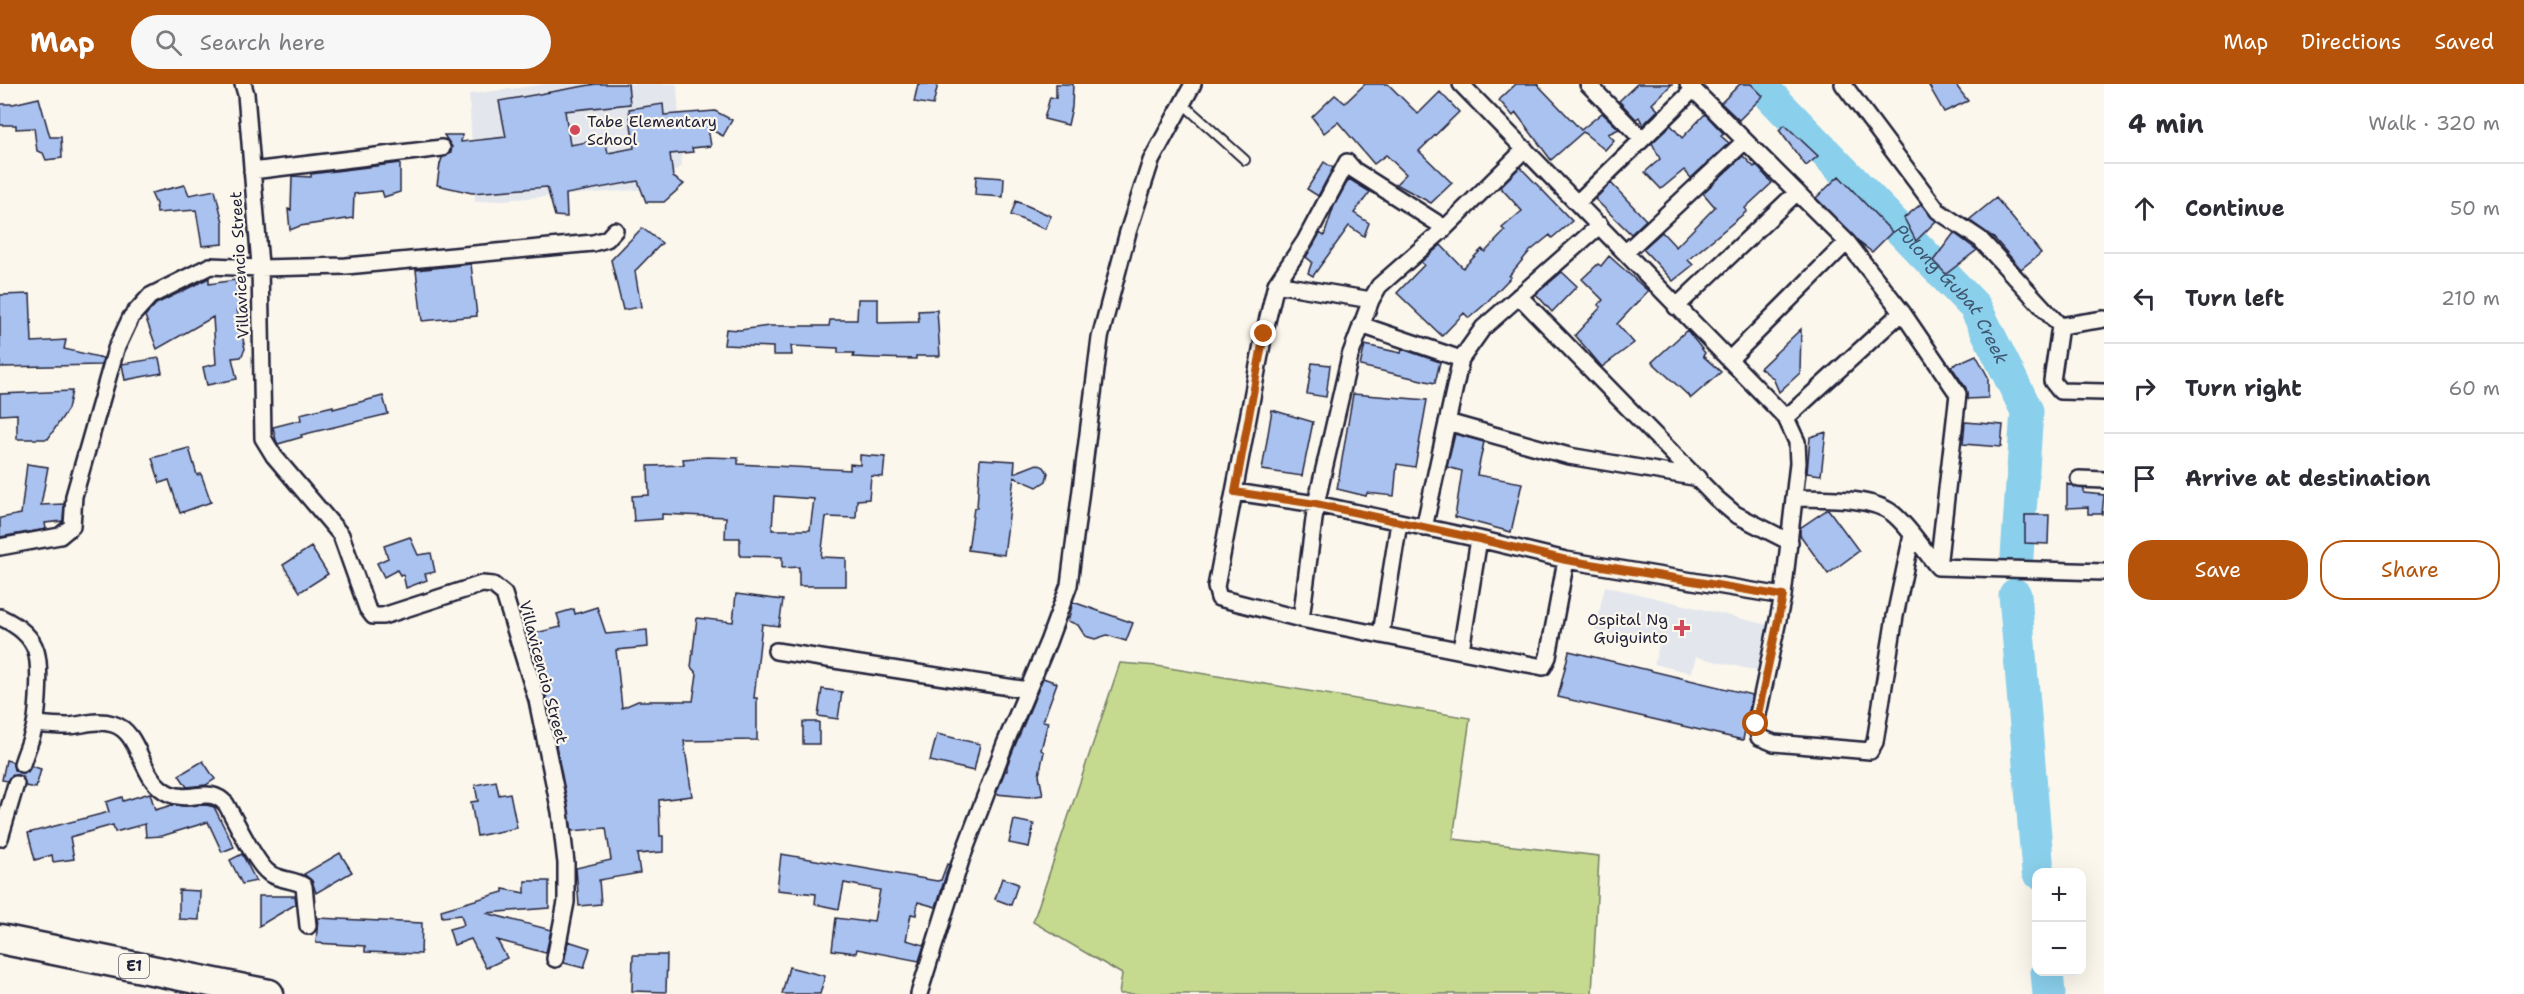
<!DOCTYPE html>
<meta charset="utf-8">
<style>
body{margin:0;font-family:"Shantell Sans",sans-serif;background:#f7f7f7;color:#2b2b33}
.controls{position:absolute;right:18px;bottom:18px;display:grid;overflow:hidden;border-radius:12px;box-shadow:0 6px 24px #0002}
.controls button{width:54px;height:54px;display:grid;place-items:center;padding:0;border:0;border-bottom:2px solid #e1e1e2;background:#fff;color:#2b2b33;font:30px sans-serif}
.stop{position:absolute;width:18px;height:18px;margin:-14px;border:4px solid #b45309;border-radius:50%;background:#fff}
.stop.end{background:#b45309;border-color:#fff;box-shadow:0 2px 6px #0008}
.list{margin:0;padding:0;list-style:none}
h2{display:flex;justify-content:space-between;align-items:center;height:78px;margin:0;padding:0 24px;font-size:26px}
h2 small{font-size:20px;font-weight:400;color:#7c7c81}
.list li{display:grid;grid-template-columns:39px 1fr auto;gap:18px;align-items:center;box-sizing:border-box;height:90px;padding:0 24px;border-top:2px solid #e1e1e2}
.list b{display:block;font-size:22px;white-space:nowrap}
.list em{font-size:20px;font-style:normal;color:#7c7c81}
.actions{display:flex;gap:12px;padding:18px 24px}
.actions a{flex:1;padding:14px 0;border:2px solid #b45309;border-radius:24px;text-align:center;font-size:21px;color:#b45309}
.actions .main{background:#b45309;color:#fff}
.icon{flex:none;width:33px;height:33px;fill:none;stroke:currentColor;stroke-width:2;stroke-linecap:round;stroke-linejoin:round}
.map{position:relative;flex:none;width:2104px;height:910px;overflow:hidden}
header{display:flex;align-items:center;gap:36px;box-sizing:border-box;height:84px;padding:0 30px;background:#b45309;color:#fff}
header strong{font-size:28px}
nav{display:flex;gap:33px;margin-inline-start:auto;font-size:21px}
.search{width:420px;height:54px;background:#f7f7f7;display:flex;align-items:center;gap:15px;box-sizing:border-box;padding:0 21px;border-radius:33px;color:#7c7c81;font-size:22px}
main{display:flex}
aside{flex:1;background:#fff}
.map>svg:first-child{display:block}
.built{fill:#e3e7ed}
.green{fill:#c5da8f;stroke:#747e65;stroke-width:1.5}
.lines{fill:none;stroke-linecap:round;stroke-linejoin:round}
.river{stroke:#8acfeb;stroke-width:33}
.building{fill:#aac2f0;stroke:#22223b;stroke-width:1.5;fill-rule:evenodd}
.service-casing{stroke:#22223b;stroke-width:12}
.minor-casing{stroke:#22223b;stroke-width:20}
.motorway-casing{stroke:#22223b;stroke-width:33}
.service{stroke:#fbf7ec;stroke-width:8}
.minor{stroke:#fbf7ec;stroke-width:15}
.motorway{stroke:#fbf7ec;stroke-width:28}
.route{stroke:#b45309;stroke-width:8}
.poi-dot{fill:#d1495b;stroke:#fbf7ec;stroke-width:2}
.labels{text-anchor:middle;stroke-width:4.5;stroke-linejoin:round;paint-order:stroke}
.shield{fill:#fbf7ec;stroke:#636270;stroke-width:1.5}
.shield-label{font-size:15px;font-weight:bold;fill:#22223b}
.poi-label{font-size:16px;fill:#22223b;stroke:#fbf7ec;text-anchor:start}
.street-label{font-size:16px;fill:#22223b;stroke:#fbf7ec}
.water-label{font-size:18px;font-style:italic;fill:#415670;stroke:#fbf7ec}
</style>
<header>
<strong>Map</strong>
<div class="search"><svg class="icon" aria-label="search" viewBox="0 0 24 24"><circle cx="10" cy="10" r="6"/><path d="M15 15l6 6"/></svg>Search here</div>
<nav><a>Map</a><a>Directions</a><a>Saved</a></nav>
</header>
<main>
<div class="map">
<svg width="2104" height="910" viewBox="0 0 2104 910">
<rect width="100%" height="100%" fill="#fbf7ec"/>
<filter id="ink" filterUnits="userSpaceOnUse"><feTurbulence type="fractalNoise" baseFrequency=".0167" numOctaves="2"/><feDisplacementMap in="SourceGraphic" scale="12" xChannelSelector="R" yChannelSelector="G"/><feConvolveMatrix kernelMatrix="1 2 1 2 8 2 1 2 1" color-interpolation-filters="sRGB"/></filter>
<g filter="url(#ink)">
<path class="built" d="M548,0H677L682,82L650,105L475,118L469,10Z
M1605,502L1769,541L1758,587L1696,573L1691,589L1654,580L1659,561L1595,546Z"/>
<path class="green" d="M1120,579L1157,582L1470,634L1453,755L1599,772L1592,910H1119L1122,890L1033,838Z"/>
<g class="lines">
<g class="river">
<path id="s1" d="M1759,0L1975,223L2027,327L2017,472"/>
<path d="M2015,511L2038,788"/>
<path d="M2047,888L2049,910"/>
</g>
</g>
<path class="building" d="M596,0H628L630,20L565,27L570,61L605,55L608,69L634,64L629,25L663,20L664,31L715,27L732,36L723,52L708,44L711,62L692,64L693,68L670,70L673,93L684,100L664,118H646L638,97L566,110L567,133L555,132L547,103L472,109L437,101L440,80L442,74L451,68L452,63L444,51H462L461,58L506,53L499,17Z
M918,0H938L933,21L914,18Z
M1056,0H1073L1072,23L1068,41L1044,35L1050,13L1056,14Z
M1365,0H1388L1418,30L1440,8L1459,28L1419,67L1452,99L1431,119L1396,100L1406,90L1386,71L1374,80L1338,38L1324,49L1312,33L1335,11L1345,19Z
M1516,0H1537L1581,46L1602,29L1619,45L1608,50L1614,56L1605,66L1583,48L1551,76L1516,29L1513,32L1499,16Z
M1637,0H1672L1652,20L1658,26L1643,41L1639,33L1636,35L1619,17Z
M1740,0H1751L1763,12L1739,36L1721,19Z
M1928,0H1955L1968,17L1944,28Z
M39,14L50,53H61L62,74L46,76L43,69L37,67L34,44L16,45V41H0V20H13Z
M1705,30L1724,50L1721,52L1729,59L1691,94L1684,86L1661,105L1645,88L1660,75L1652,59L1671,41L1682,54Z
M1785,41L1818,72L1806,82L1779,46Z
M1743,72L1754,83L1756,81L1772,99L1745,124L1747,127L1688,176L1693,181L1673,197L1643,165L1662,148L1676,163L1715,123L1703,109Z
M1324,78L1333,84L1318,112L1307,105Z
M400,79V108L384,113L382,107L354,110L353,134L300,142L290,146L288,125L291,126L292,92L311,93V90Z
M1520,83L1572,137L1552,154L1550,151L1529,168L1509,192L1511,193L1484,221L1469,234L1464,229L1442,252L1397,209L1424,181L1421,178L1441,161L1463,184L1482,165L1485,168L1505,147L1502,144L1522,127L1500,103Z
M976,92L1004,94L1003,113L975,111Z
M1839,92L1892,148L1872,168L1860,159L1816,114Z
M1349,95L1370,108L1354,129L1369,139L1364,152L1349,142L1313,192L1308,189L1312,178L1306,173L1320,149L1324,152L1334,122Z
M1611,99L1646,136L1631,150L1595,115Z
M185,101L189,111L215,106L223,138V160L202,162L196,126L157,129L156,120L151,109Z
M1996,114L2041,169L2021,185L1994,154L1969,136Z
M1016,117L1051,132L1045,145L1011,131Z
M1921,120L1936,137L1916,157L1904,134Z
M642,144L662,159L635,187L641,223L623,226L611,176Z
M1954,149L1977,166L1946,190L1933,177Z
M1609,172L1648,207L1617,240L1634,259L1602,283L1575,251L1601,223L1598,221L1603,216L1582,195L1598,180L1601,182Z
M471,180L477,232L422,237L416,186Z
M1562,188L1577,202L1552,228L1536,210Z
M209,194V200L235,196L242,225H237L245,265L241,273L232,274L237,295L207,301L203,283L216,280L213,233L157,265L145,232L156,220Z
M30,210L32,258L66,256L64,265L103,274L101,281L0,283V211Z
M858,215H878V239L919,238L918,227L937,226L940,272H916V275L875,274L853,273L854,269H838V264L791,262L792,271H773V263L724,261L726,245L740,246L769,242H829L830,236H857Z
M1801,245L1800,289L1779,308L1773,294L1760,284Z
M1687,246L1705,269L1703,272L1721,288L1691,314L1652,278Z
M1365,261L1401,269L1402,265L1440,278L1435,299L1360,282Z
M1976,271L1988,293V314L1967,315L1966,304L1951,282Z
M159,274L162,289L125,296L122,280Z
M1312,279L1330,281L1326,313L1307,310Z
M72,307L68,325L48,355H17V330L0,331V310Z
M1353,310L1427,316L1415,383L1397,380L1394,412L1367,409L1366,412L1337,405Z
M383,312L388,330L301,351L302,353L278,360L276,356L273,343L301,336L300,330L333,322V325Z
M1272,326L1313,338L1302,392L1262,386Z
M1965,338L2003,341L2001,363L1963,360Z
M1826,348L1821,391L1807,389L1810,353Z
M1455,350L1484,358L1477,391L1522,399L1511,448L1455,433L1462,387L1447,383Z
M189,364L197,391L201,390L211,418L180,429L169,396L160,399L152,374Z
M860,371L885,373L883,393L871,392L869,415L857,416L856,434L826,433L821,473L846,474V502H799V483L782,484V473L740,472V454H725L726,433L662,430V435L634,437L632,412L649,411L648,382L684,381L683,375L707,373L738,374V380L850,386V380L860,381ZM774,412L814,415L810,446H772Z
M980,375L1015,377L1014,389L1037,380L1044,383L1048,389L1046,397L1037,403L1014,393L1004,471L968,466L974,424H977Z
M27,380L48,383L41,421L64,420L63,437L45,439L46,445L0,453V434L21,430Z
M2067,400L2084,405V409L2104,411L2102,430H2088V423L2067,424Z
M1828,425L1859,467L1828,490L1800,451V444Z
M2025,431H2049L2048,460L2025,459Z
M410,453L418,471L431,469L435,488L425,490L427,496L406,504L403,490L400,491L397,486L384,493L377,479L388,474L384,462Z
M311,463L328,490L300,508L283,481Z
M736,510L783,516L779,542L762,540L754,614H757V656L684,657L692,712L659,716L660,752H663V768L637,770L640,789L599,796L601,820L579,822L576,784L611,776L606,744L572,747L547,614L527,551L561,543L557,530L574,525L575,530L597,523L606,550L647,546L648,563L616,566L622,624L638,617H693L697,590L691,583L697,534L733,538Z
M1073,518L1133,539L1126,557L1107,551L1095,555L1085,552L1078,541L1068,537Z
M1569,567L1752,611L1743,656L1558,613Z
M1043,594L1057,599L1043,637L1048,638L1041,666L1044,668L1039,691L1043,711L1029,713L996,710L1005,687H1007V682L1014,664Z
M822,605L842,608L838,635L818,632Z
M803,638H819V660H803Z
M937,650L980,660L974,687L930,677Z
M6,676L13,678L14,686L20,689L28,688L31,682L41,685L36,704L25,702L23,694L18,691L10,693L7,697L2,696Z
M203,677L215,695L206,701L187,703L179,691Z
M496,697L499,711L510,709L517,744L477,752L471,718L478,717L475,701Z
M150,709L155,726L172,721L185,722L206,721L214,723L234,763L222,768L208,738L162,752L146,753L145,740L115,748L113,741L70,753L74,775L53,778L52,771L35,776L28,749L109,728L106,718L122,713L123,717Z
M1014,736L1034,740L1029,763L1009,759Z
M340,769L352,788L316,809L312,797L304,790Z
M242,770L256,797L242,800L230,776Z
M781,770L937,797L941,796L947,780L949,781L936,823L918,818L916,831L911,830L906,856L924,861L919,877L857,865L856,869L832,866L836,834L867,838V836L874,837L880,806L844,799L839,825L815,820L816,810L777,806Z
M1002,794L1018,800L1011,821L995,815Z
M525,797H549V824L486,829L551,846L546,869L497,856L507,874L486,884L471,855L454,861L449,845L464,841L461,831L442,833L441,826L503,808V805L525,809Z
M179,806L200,807L199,836L179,835Z
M259,812H295L296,820L259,842Z
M318,834L422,839L421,870L365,868V862L316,859Z
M568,857L590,864L584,884L564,879Z
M633,871H667L666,908L632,907Z
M789,883L825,892L820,910H782Z"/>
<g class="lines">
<g class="service-casing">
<path id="service" d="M1182,19L1245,76"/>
</g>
<g class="minor-casing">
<path id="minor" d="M243,0L246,10L260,181L263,354L274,372L341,451L367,524L373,532H383L482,500L493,501L504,510L537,616L560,728L566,779V818L555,875
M1461,0L1786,334L1797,358L1798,379L1783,512L1756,640L1759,653L1774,659L1870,667L1875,658L1895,532L1912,451
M1588,0L1642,55
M1688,0L1847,158L1902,228L1958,310L1938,483
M1843,0L1938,127L1980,155L2060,242L2104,235
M252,87L442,64
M1578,118L1694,5
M1445,144L1354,86L1347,78L1305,157L1276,200L1264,250L1216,503L1219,514L1301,535L1543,583L1548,573L1566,476
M1626,168L1745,57
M1276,200L1371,216
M1519,212L1716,414L1735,430L1790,458
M1676,223L1796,109
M1361,241L1461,275
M2060,242L2052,297L2060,307L2104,308
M1730,275L1847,158
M1786,334L1902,228
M1447,338L1569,372L1699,394
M2079,395L2104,396
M1235,408L1316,420L1479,455L1566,476L1783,512
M1795,414C1821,415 1870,412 1892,429C1908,441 1924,467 1938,483L2104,488
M1424,444L1461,275L1483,244L1600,141
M0,463L60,452L72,442L74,412L116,265L131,233L150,212L210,182L260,184L346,182L593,159L607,155L615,146
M0,533C15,540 31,550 36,567C41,583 38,624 35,641C32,654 26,667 22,680
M1301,535L1316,420L1350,272L1371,216L1379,202L1445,144L1525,65
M1381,550L1399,439
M1461,566L1479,455
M776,567L1028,606
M35,640C46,641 57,642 68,642C84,641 96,635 113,640C143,649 138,696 170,710C192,719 209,701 226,720C236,737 255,779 269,789C280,797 295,795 304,802L308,842
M0,754L16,700
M919,910L961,776L1005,660L1048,558L1069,501L1100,254L1128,148L1151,77L1193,0"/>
</g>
<g class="motorway-casing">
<path id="motorway" d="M0,855L269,910"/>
</g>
<use href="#service" class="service"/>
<use href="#minor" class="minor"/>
<use href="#motorway" class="motorway"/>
</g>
</g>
<g class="lines" filter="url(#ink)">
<path class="route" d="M1264,250L1235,408L1316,420L1479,455L1566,476L1783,512L1756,640"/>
</g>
<g class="poi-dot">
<circle cx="575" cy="46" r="6"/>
<path d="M1679 535h6v6h6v6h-6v6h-6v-6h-6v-6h6z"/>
</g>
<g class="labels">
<rect class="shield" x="119" y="870" width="30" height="24" rx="4.5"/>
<g class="shield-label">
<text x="134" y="887">E1</text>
</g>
<g class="poi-label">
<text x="587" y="43">Tabe Elementary<tspan x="587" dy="18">School</tspan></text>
<text x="1668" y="541" text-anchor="end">Ospital Ng<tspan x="1668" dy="18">Guiguinto</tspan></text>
</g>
<g class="street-label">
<text transform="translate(239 181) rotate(-93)" y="6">Villavicencio Street</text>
<text transform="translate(544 588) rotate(75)" y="6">Villavicencio Street</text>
</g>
<g class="water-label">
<text dy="6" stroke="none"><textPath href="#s1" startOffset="286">Pulong Gubat Creek</textPath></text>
</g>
</g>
</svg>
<div class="controls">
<button>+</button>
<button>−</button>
</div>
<div class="stop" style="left:1756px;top:640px"></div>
<div class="stop end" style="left:1264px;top:250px"></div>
</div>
<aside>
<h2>4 min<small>Walk · 320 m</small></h2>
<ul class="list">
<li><svg class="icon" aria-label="ahead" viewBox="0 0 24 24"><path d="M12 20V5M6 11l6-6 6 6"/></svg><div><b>Continue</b></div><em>50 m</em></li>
<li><svg class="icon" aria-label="left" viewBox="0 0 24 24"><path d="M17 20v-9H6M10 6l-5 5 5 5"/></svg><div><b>Turn left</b></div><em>210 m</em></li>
<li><svg class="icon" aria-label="right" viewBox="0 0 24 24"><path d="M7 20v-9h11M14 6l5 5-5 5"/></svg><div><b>Turn right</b></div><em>60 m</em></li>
<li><svg class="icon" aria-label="arrive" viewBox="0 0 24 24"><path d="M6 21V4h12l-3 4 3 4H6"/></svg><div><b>Arrive at destination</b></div></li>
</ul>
<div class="actions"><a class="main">Save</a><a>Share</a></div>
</aside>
</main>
